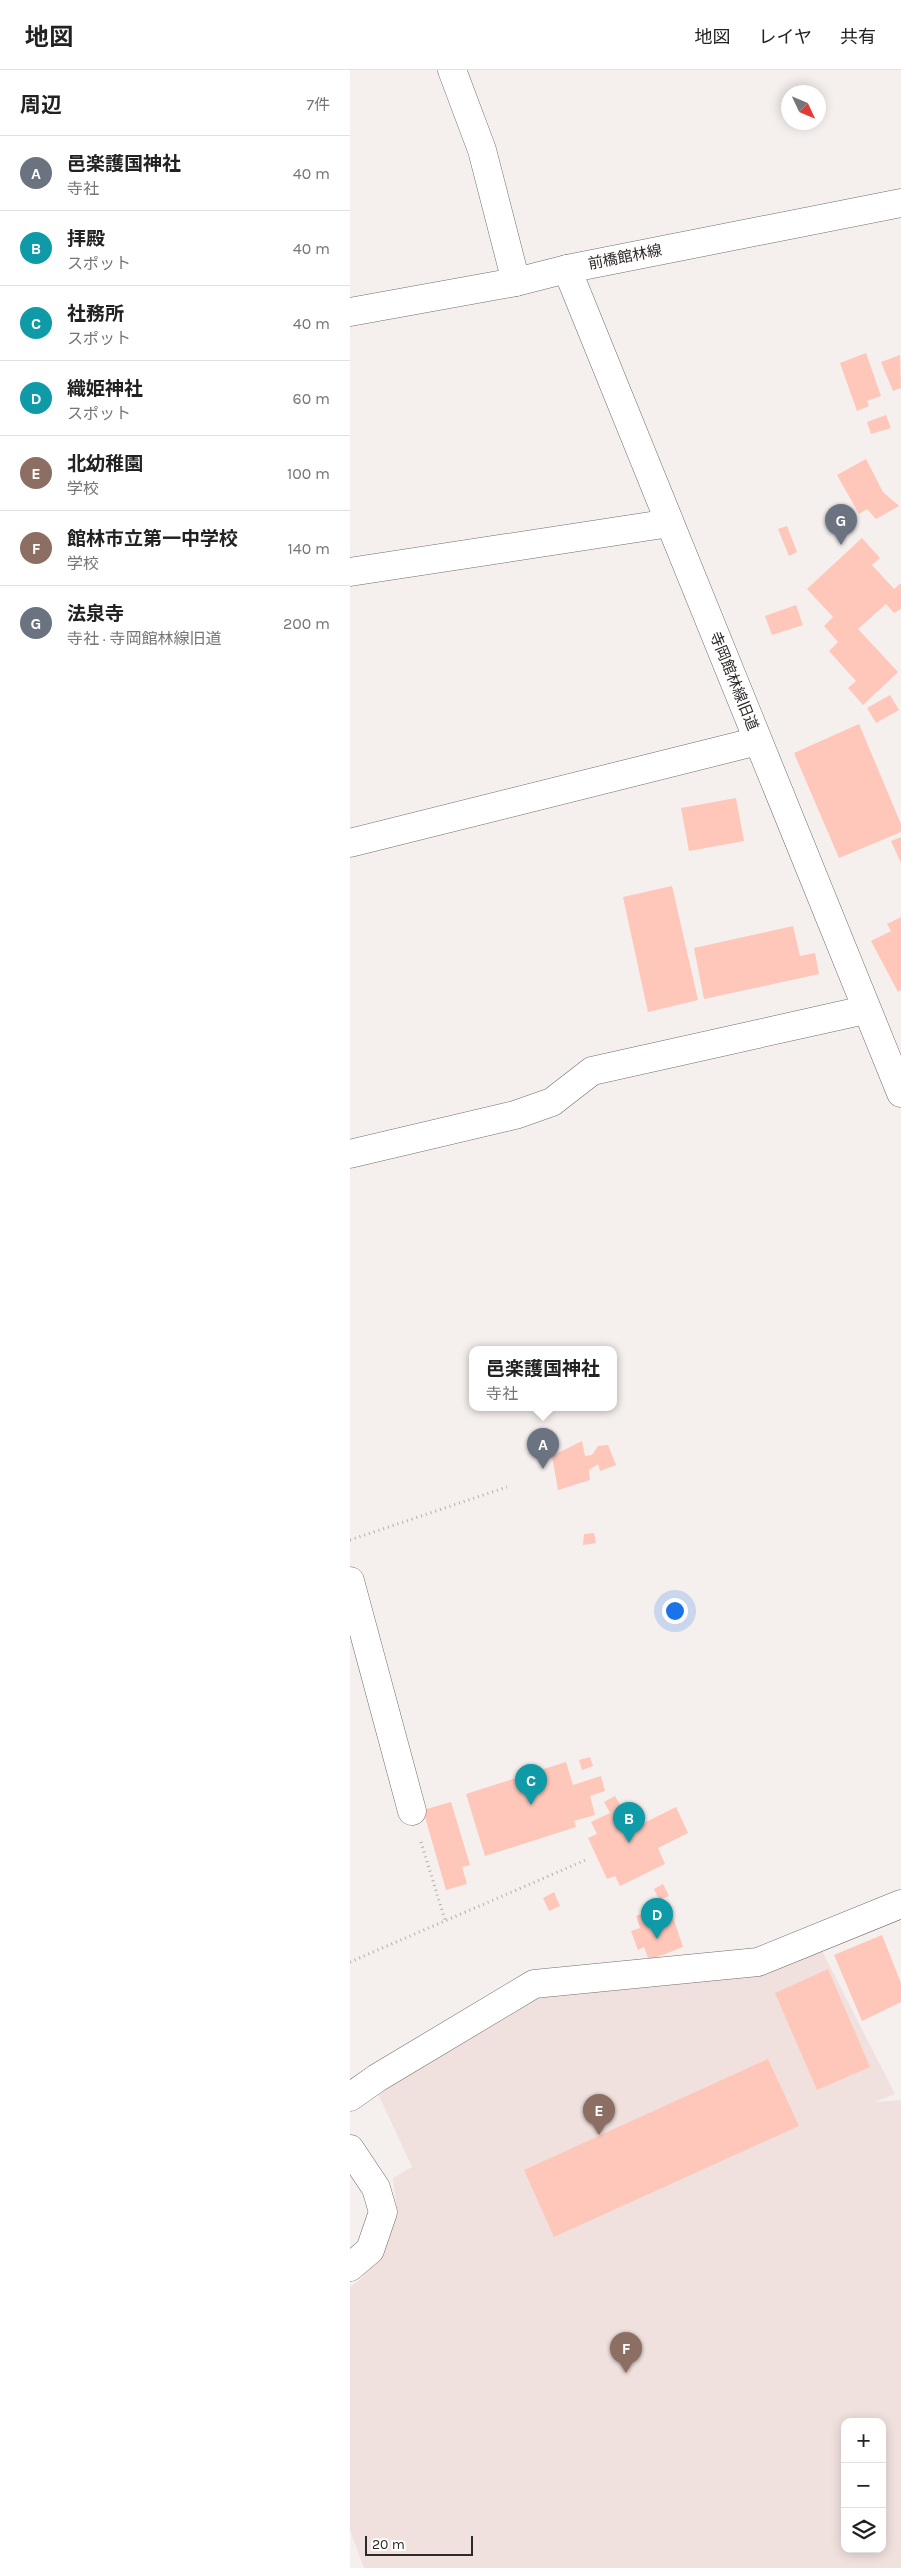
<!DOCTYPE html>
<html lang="ja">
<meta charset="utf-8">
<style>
body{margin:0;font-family:Karla,"Noto Sans JP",sans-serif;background:#f2f2f2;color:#222}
.controls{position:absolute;right:15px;bottom:15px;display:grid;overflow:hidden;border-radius:10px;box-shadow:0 2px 12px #0003}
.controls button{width:45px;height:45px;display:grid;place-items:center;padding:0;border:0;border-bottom:1px solid #e0e0e0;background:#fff;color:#222;font:25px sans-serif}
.compass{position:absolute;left:431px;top:15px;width:45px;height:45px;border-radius:50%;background:#fff;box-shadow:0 2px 12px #0003;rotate:134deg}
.scale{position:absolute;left:15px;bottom:12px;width:108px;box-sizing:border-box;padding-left:5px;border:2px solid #2c2a2a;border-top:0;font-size:14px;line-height:18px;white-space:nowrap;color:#2c2a2a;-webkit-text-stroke:4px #fffefd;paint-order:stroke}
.you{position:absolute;left:324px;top:1540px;width:18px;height:18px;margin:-12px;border:4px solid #fff;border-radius:50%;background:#1a73e8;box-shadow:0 0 0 8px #1a73e833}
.badge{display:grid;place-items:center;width:32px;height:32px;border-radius:50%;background:#1f689c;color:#fff;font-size:16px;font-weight:700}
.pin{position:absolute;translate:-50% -41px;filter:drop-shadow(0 1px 2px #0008)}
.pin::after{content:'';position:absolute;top:26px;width:18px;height:15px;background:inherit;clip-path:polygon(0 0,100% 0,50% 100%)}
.popup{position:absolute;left:119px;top:1276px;width:148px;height:65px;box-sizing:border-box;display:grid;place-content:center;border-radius:10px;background:#fff;filter:drop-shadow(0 1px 4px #0005);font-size:16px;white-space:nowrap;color:#767676}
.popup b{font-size:19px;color:#222}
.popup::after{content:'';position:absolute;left:50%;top:100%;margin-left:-10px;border:10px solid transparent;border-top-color:#fff}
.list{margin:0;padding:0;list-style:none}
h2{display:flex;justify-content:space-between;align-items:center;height:65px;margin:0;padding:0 20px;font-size:21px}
h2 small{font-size:16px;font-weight:400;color:#767676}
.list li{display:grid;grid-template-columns:32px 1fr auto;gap:15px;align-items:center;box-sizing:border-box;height:75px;padding:0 20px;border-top:1px solid #e0e0e0}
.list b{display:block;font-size:19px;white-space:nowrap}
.list p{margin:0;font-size:16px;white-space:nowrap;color:#767676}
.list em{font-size:16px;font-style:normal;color:#767676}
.icon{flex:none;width:28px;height:28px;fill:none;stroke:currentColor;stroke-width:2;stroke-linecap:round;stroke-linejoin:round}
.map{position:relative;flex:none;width:551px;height:2498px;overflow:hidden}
header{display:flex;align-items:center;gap:30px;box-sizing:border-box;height:70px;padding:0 25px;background:#fff;border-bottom:1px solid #e0e0e0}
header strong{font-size:24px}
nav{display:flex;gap:28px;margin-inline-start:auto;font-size:18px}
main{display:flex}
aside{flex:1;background:#fff}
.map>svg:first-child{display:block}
.built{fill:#f0e1de;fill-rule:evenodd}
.building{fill:#fec7b9}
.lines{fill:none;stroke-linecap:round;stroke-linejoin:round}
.minor-casing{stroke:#716c6b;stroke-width:29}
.major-casing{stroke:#716c6b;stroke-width:29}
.path{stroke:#b3aead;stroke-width:3;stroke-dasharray:1 4;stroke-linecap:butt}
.minor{stroke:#fff;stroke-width:28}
.major{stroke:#fff;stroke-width:28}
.labels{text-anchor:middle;stroke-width:4.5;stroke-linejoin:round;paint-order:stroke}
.street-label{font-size:15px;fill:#2c2a2a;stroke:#fffefd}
</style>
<header>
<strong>地図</strong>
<nav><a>地図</a><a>レイヤ</a><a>共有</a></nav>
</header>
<main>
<aside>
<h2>周辺<small>7件</small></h2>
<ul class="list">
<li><span class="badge" style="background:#6b7280">A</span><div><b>邑楽護国神社</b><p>寺社</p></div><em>40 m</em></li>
<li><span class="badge" style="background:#0f9aa8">B</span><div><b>拝殿</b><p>スポット</p></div><em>40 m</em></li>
<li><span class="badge" style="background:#0f9aa8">C</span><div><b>社務所</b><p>スポット</p></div><em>40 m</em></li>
<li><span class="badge" style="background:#0f9aa8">D</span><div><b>織姫神社</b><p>スポット</p></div><em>60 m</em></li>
<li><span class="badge" style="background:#8d6e63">E</span><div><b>北幼稚園</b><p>学校</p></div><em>100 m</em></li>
<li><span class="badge" style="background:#8d6e63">F</span><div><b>館林市立第一中学校</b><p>学校</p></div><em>140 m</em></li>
<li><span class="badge" style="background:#6b7280">G</span><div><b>法泉寺</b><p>寺社 · 寺岡館林線旧道</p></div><em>200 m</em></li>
</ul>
</aside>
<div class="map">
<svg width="551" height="2498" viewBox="0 0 551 2498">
<rect width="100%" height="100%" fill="#f5efee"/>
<path class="built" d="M469,1875L545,2024L525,2032L551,2030V2498H14L0,2460V2217L11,2209L36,2177L47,2139L43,2108L62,2097L25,2017L183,1922ZM495,2352H532V2479H495Z"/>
<path class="building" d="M516,283L531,326L517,331L519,336L507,341L490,293Z
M550,285L551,318L543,321L531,292Z
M536,345L541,358L521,364L517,352Z
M516,389L533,422L549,436L526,449L517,439L509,444L487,405Z
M437,456L447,482L439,486L428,459Z
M512,468L530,488L522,495L544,519L551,513V539L544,543L536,534L508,559L548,602L513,635L498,618L506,611L479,581L488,572L474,556L483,547L457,519Z
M446,535L453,555L422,565L415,546Z
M540,625L549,640L526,653L517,638Z
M509,654L551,754V762L489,788L444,683Z
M386,728L394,771L339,781L331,738Z
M551,767V793L541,771Z
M322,816L348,930L298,942L273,827Z
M551,847V920L548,922L521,871L541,861L537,854Z
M443,856L450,886L465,883L469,904L354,929L344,878Z
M232,1371L235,1386L242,1385L248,1376L258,1375L266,1395L250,1401L248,1394L239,1400L240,1410L208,1420L202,1386Z
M244,1463L246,1473L233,1475L234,1464Z
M240,1687L243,1696L232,1700L229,1690Z
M216,1692L223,1715L251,1706L255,1721L240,1726L245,1745L224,1751L226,1757L135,1786L116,1724Z
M265,1726L273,1740L285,1734L294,1753L326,1737L338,1763L308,1778L315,1794L270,1816L265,1806L257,1809L238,1768L247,1764L241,1752L260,1743L254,1732Z
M101,1732L120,1795L112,1797L117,1814L96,1820L73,1740Z
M313,1814L319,1826L309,1830L304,1819Z
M204,1822L210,1836L199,1841L193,1828Z
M319,1835L333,1877L299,1890L294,1877L288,1880L281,1861L290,1858L286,1846Z
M532,1865L551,1913V1932L512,1951L484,1885Z
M478,1899L520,1997L467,2020L425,1923Z
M418,1989L449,2056L204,2167L174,2100Z"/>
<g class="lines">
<g class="minor-casing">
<path id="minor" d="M102,0L132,80L166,212
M217,199L551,1023
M0,502L320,453
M0,773L408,671
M0,1084L165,1045L202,1032L242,1001L515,940
M0,1511L62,1741
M0,2027L27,2008L184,1914L408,1892L551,1834
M0,2079L26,2118L33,2142L20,2180L0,2197"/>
</g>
<g class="major-casing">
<path id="major" d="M0,242L166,212L217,199L551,133"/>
</g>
<path class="path" d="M0,1470L157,1417
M71,1772L95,1850
M0,1892L238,1789"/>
<use href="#minor" class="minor"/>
<use href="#major" class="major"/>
</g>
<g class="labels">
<g class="street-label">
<text transform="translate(275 187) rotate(-11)" y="5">前橋館林線</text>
<text transform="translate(384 611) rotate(68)" y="5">寺岡館林線旧道</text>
</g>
</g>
</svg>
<div class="controls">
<button>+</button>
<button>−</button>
<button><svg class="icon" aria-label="layers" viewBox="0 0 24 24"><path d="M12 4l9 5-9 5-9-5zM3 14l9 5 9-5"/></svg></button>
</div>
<svg class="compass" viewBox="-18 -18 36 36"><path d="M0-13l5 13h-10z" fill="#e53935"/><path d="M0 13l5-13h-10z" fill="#767676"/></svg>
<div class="scale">20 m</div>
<div class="you"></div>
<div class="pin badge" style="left:193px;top:1399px;background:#6b7280">A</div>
<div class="popup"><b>邑楽護国神社</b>寺社</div>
<div class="pin badge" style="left:279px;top:1773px;background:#0f9aa8">B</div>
<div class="pin badge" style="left:181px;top:1735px;background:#0f9aa8">C</div>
<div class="pin badge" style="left:307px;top:1869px;background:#0f9aa8">D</div>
<div class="pin badge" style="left:249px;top:2065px;background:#8d6e63">E</div>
<div class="pin badge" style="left:276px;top:2303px;background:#8d6e63">F</div>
<div class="pin badge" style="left:491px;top:475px;background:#6b7280">G</div>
</div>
</main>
